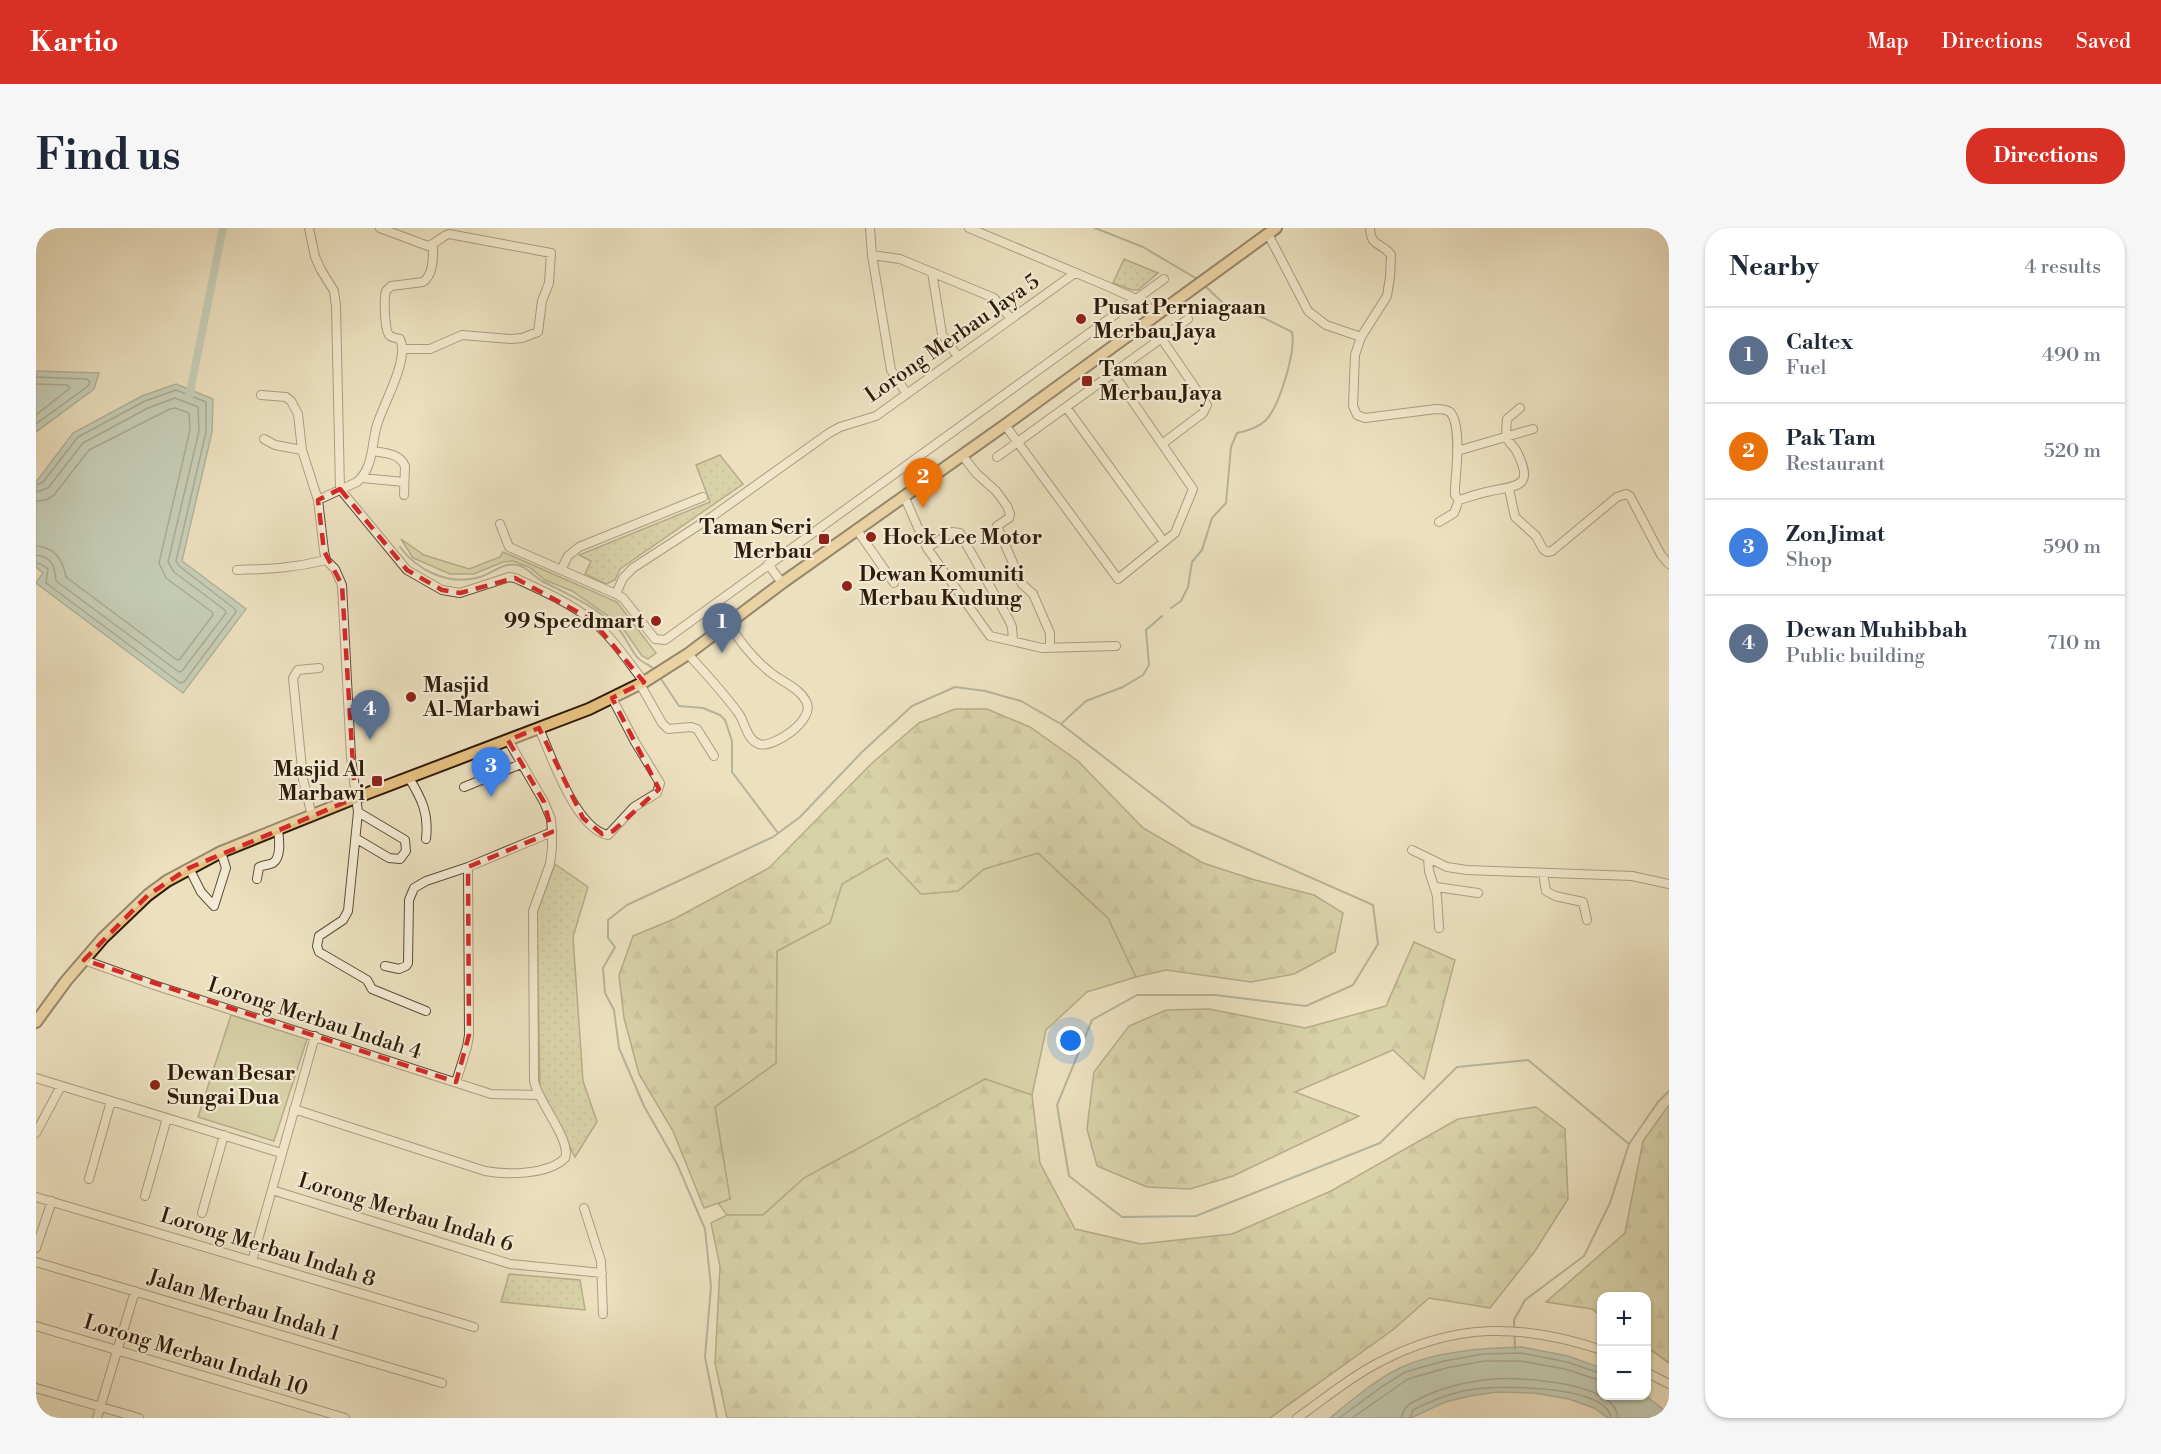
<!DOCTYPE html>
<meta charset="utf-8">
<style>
body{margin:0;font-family:"Libre Bodoni",serif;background:#f6f6f7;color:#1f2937}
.controls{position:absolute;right:18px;bottom:18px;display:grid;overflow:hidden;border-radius:12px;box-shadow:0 2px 4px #0004}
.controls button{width:54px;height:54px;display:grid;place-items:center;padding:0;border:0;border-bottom:2px solid #e0e1e3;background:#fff;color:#1f2937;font:30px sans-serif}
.you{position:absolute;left:1035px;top:813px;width:21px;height:21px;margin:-15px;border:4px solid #fff;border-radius:50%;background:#1a73e8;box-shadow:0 0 0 9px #1a73e833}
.badge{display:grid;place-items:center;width:39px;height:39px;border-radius:50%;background:#d93025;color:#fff;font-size:20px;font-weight:700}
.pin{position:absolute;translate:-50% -50px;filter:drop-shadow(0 2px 3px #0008)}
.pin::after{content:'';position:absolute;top:32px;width:21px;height:18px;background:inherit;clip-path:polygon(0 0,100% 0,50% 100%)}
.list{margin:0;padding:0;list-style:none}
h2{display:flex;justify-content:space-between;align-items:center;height:78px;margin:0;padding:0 24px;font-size:26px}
h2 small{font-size:20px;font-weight:400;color:#747a83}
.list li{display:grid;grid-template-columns:39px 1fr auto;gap:18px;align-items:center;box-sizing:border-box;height:96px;padding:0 24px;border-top:2px solid #e0e1e3}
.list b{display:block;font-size:22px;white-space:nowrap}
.list p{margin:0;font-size:20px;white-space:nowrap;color:#747a83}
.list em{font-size:20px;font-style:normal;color:#747a83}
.map{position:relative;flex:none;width:1633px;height:1190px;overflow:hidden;border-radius:24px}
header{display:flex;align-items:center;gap:36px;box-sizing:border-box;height:84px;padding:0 30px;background:#d93025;color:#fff}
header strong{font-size:28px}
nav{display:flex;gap:33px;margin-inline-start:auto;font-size:21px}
.intro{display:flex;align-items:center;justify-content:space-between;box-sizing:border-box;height:144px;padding:0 36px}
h1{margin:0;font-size:42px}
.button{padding:15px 27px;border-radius:24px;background:#d93025;color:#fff;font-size:21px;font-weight:700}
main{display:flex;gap:36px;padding:0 36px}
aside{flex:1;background:#fff;border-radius:24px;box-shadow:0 2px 4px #0004}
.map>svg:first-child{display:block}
.green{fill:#bec08e;stroke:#766e4c;stroke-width:1.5}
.forest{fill:url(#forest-firs);stroke:#766e4c;stroke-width:1.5}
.park{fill:url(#park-dots);stroke:#766e4c;stroke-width:1.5}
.water{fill:#99bdb1;stroke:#6f7c6f;stroke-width:1.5}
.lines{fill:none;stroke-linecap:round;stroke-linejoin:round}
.shore{stroke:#646c5e;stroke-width:1.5}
.stream{stroke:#6f7c6f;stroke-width:2}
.canal{stroke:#99bdb1;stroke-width:8}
.minor-casing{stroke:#5e4c38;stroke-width:10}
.major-casing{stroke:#2f1b0b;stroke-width:14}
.minor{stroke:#f3ebd5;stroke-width:8}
.major{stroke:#e6c080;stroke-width:10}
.marked{fill:none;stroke:#d62828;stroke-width:4.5;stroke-dasharray:12 8;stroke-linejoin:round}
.poi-dot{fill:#8f2418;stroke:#f3ebd5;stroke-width:2}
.labels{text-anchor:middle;stroke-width:4.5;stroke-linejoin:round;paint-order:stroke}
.poi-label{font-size:21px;font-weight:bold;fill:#2f1b0b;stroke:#f3ebd5;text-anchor:start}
.street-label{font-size:21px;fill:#2f1b0b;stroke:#f3ebd5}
</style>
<header>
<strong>Kartio</strong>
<nav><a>Map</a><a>Directions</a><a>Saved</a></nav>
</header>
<div class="intro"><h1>Find us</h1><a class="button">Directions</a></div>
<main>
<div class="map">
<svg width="1633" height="1190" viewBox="0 0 1633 1190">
<defs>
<pattern id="forest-firs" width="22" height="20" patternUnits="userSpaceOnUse" patternTransform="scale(1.5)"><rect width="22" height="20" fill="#bec08e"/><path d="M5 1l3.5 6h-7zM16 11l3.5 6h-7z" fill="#a4a479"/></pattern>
<pattern id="park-dots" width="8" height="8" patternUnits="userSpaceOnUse" patternTransform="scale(1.5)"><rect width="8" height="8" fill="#bec08e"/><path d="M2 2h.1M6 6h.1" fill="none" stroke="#a4a479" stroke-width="1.8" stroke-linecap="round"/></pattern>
</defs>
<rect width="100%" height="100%" fill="#ece0bf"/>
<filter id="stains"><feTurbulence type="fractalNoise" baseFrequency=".00333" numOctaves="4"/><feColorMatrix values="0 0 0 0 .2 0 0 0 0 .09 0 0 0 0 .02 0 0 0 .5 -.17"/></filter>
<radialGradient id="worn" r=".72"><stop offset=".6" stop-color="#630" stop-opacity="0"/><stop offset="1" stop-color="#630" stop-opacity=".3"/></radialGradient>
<path class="green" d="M365,311L388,327L433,341L464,329L467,324L581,374L620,425L612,431L606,428L584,396L536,363L509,352L493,339L477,333L467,334L438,346H414L377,330Z
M1002,625L1072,690L1100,749L1051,764L1010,802L996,867L949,851L768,950L727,987H691L682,975L694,971L679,879L740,835L741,723L794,695L806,656L852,629L885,666L922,663L948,641Z
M195,787L271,811L238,913L162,889Z"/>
<path class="forest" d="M919,481H951L994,499L1042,533L1107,600L1167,635L1219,652L1278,667L1307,685L1299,724L1258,746L1215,754L1130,742L1100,749L1072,690L1002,625L948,641L922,663L885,666L851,630L806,656L794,695L741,723L740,835L679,879L694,971L668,980L637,903L603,846L588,790L583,747L597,708L638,691L733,640L835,536L883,495Z
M1378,714L1419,732L1388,851L1357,822L1259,864L1323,888L1197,948L1154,961L1111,959L1061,938L1051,901L1058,844L1093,798L1130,782L1173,781L1269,800L1350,778Z
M949,851L996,867L1004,935L1039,1001L1105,1016L1196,1006L1295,963L1422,891L1500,879L1529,901L1532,971L1499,1023L1454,1080L1393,1070L1358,1101L1234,1190H691L679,1135L684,1038L675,995L691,987H727L768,950Z
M1633,877V1135L1611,1119L1610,1068H1566L1565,1088L1556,1081L1510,1074L1589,1005L1607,913Z"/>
<path class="park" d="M1088,31L1122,45L1102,62H1096L1077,55Z
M684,227L707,256L584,341L579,352L570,356L549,346L555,333L543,327L674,274L660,237Z
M519,636L552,659L537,709L547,853L561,894L539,929L504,861L501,684Z
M473,1046L544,1052L549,1082L465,1074Z"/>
<path class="water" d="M0,143L63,145L58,161L0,204Z
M140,156L177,171L176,204L146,333L210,381L147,465L0,355L7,345L0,339V254L37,205L106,168Z
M1486,1119L1532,1128L1565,1140L1566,1168H1610L1633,1186V1190H1572L1558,1180L1533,1171L1498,1165L1461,1164L1434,1168L1409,1174L1375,1190H1294C1316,1172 1340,1151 1366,1139C1401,1123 1448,1120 1486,1119Z"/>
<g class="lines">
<path class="shore" d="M0,149L51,151L54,154L52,158L0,196
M0,156L31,157L34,160L0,187
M0,257L7,254L42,209L109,173L140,162L170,174V204L140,333L143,338L199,381L200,384L148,454L144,455L10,355L12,341L5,336L0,335
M0,264L12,260L47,215L112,180L139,170L162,179L163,203L132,334L138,344L189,382L190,385L146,443L143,444L20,353C19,340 17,329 0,327
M0,273L10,272L18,267L53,222L134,181L139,180L153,185L154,202L123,335L130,350L176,384L177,387L144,431L141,432L30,349C27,332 19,319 0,318
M1303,1190L1347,1158L1369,1144L1408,1133L1447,1126L1485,1125L1531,1134L1566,1146
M1316,1190L1372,1151L1410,1140L1448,1133H1485L1529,1141L1566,1153
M1366,1190C1367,1177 1377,1174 1387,1169C1410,1158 1434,1153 1458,1151C1485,1149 1580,1154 1582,1190
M1374,1190L1377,1182C1395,1173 1413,1165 1433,1162C1458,1157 1571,1156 1575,1190"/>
<path class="stream" d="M1059,0L1107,19L1163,52
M364,319C381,342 411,357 440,350C456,347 470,330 487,339C494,343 499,349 506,353C533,367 557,377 580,398C589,407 593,419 601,429C605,434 614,437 619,442
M1135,380L1145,373L1152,359L1156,334L1166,322L1176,290L1190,275L1195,219L1201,205C1211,203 1223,199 1230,192C1244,177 1260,123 1256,104L1228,90L1188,76L1167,56
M625,451L643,478L667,480L684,487L689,492L696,513V544L742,605
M1025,496L1050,473L1087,459L1107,447L1113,437L1110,402L1126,388
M1479,1121L1478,1092L1489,1072L1548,1028L1574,975L1593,916
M681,1190L669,1129L675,1059L669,1001L641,936L608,878L583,820L578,782L569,765L567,740L579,719L572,710V692L591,677L737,609L764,589L826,524L876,478L919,459L949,463L985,473L1025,496L1156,597L1337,677L1342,716L1317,757L1270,778L1179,767H1101L1056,792L1021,877L1033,948L1086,989L1160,988L1344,915L1421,839L1492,832L1593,916L1622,874L1633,863"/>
<path class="canal" d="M153,169L187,0"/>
<g class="minor-casing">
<path id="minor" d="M273,0L279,29L285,42L298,63L300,78L304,261L371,342L406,362L424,365L473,349L479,350C505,362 530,373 553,390C575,407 591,432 608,454
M344,0L392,18C400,16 404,9 413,6L515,25L513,55L506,73L502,104L486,110L475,111L426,107L394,121H367
M834,0L836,27L855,142L871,166
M933,0L1071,58L1100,71L1122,86
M1334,0C1335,20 1346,14 1355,27L1354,49L1351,68L1325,109L1319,127L1317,178L1321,187L1329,190L1400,181C1404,181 1410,181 1414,184C1426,197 1420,244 1419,260V267L1423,272L1418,285L1403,294
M1232,6L1272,83L1290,97L1325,109
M836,27L864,31L958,70L975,91
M896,44L906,106L922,129
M1125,110L1171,177L1167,185L1126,216
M225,167L250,169L255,173L262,186L266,222L282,272L288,323L290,332L299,341L306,357L315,529L322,584L312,683L307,692L283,708L281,718L283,724L331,752L336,761L390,783
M1030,179L1128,314
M969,197L1082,351L1139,305L1157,261L1077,145
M228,211L239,217L266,222
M336,223C349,225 363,225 369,238L368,267
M1421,223L1497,201
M926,227L940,245L960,263L971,278L974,286L973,290L961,298L986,356L997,366L1014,405V419
M961,229L1152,91
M326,250L368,254
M1473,261L1479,289L1500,308L1507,321L1511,324L1516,323L1581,269L1590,266L1594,268L1625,327L1633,336
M868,268L891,320L954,408L1006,420L1080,418
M282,272L321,254C338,239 335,217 341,197C347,176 374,131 364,111C361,110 357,110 354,108C348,103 348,70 350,63L355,58L387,54C398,46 397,29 397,16
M1423,272C1433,269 1444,265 1455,263C1483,257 1498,259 1481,224C1479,219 1472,215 1471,209C1469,205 1471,196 1471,191L1484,180
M464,296L473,319L580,366L587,370L619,411L629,412L1128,51
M821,302L858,355
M891,320L916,304L924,305L973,392L976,399L977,413
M732,336L746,355
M201,342C234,341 258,340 290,332
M525,342L532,328L543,319L667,269
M580,366L587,350L597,340L677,288L793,205L804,199L840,188L1039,45
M652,426C669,445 688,465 703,486C709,495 711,512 723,516C736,521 781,492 770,473C762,459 746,454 734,444C716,430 704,413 692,395
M604,456L626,495L632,501L655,499L661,501L678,528
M503,500C515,528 540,601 572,607L598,579L621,565L624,555L599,514L576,470
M373,550C386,571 393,586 390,611
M428,559L485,536
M276,588L267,551L257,450L262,442L283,440
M321,611L353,630L364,631L370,623L369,612L322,584
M1376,622L1411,639L1431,642L1596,648L1633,656
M1392,631L1393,643L1401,668L1403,700
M153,640L165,664L178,678L190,640L185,624
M1507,645L1510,663L1519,668L1547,674L1551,692
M221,651L223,639C227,637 233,637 237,635C246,629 243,610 242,601
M1400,659L1442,665
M48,732L118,757L455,866L502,867
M349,738L363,741L370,738L372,735L373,672L378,660L390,653L432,639L516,604
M0,850L245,925
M420,854L431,819L433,807L432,639
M258,881L449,943C471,947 512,947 529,930C536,913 502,874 498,853L497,683L514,636L516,620V604L515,591L508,574L472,512
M0,905L25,858
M53,951L75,873
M236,962L474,1036L566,1045
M109,968L131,890
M0,969L438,1099
M548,980L565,1033L567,1086
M166,985L188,907
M0,1020L16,973
M216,1033L279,808
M0,1034L406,1155
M0,1098L309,1190
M1610,1144L1633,1156
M0,1160L103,1190
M61,1190L99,1063
M1261,1190C1287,1172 1313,1150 1340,1136C1418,1094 1484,1095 1566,1122"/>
</g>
<g class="major-casing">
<path id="major" d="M0,794L30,753L67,710L112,667L131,653L185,624L319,570L553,481L608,454L652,426L746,355L969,197L1240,0"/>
</g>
<use href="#minor" class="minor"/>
<use href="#major" class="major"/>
</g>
<path d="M0 0H1633V1190H0ZM304,261L371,342L406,362L424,365L479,350L555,391L608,454L576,470L623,561L577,603L566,606L547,590L503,500L472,512L508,574L516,604L432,639L433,807L420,854L48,732L112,667L153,640L319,570L306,357L288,323L282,272Z" fill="#ece0bf" fill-opacity=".55" fill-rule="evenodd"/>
<path class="marked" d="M304,261L371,342L406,362L424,365L479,350L555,391L608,454L576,470L623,561L577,603L566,606L547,590L503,500L472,512L508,574L516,604L432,639L433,807L420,854L48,732L112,667L153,640L319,570L306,357L288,323L282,272Z"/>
<g class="poi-dot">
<circle cx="1045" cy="91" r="6"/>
<rect x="1045" y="147" width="12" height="12" rx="3"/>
<circle cx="835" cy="309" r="6"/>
<rect x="782" y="305" width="12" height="12" rx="3"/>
<circle cx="811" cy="358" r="6"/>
<circle cx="620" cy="393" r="6"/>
<circle cx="375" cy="469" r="6"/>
<rect x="335" y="547" width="12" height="12" rx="3"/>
<circle cx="119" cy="857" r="6"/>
</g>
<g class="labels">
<g class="poi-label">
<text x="1057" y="86">Pusat Perniagaan<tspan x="1057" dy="24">Merbau Jaya</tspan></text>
<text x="1063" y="148">Taman<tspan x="1063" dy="24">Merbau Jaya</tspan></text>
<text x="776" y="306" text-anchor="end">Taman Seri<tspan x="776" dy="24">Merbau</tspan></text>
<text x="847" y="316">Hock Lee Motor</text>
<text x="823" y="353">Dewan Komuniti<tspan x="823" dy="24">Merbau Kudung</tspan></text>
<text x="608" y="400" text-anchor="end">99 Speedmart</text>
<text x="387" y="464">Masjid<tspan x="387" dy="24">Al-Marbawi</tspan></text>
<text x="329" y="548" text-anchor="end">Masjid Al<tspan x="329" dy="24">Marbawi</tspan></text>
<text x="131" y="852">Dewan Besar<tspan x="131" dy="24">Sungai Dua</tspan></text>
</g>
<g class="street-label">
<text transform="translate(916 110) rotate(-35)" y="7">Lorong Merbau Jaya 5</text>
<text transform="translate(279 790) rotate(18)" y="7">Lorong Merbau Indah 4</text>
<text transform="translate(370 984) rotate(17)" y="7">Lorong Merbau Indah 6</text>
<text transform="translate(232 1019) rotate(17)" y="7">Lorong Merbau Indah 8</text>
<text transform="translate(208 1077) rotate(17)" y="7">Jalan Merbau Indah 1</text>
<text transform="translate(160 1127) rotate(17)" y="7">Lorong Merbau Indah 10</text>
</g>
</g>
<rect width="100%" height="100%" filter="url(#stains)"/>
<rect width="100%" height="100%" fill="url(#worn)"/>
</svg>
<div class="controls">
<button>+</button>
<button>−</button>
</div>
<div class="you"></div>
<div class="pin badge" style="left:686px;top:425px;background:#5c6f8a">1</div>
<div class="pin badge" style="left:887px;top:280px;background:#e8710a">2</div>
<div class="pin badge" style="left:455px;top:569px;background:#3f7fe0">3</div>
<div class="pin badge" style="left:334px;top:512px;background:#5c6f8a">4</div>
</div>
<aside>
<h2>Nearby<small>4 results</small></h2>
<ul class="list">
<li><span class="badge" style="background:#5c6f8a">1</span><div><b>Caltex</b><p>Fuel</p></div><em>490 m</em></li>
<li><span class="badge" style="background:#e8710a">2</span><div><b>Pak Tam</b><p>Restaurant</p></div><em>520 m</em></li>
<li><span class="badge" style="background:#3f7fe0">3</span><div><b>Zon Jimat</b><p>Shop</p></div><em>590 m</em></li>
<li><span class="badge" style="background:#5c6f8a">4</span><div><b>Dewan Muhibbah</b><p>Public building</p></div><em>710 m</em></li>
</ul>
</aside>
</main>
